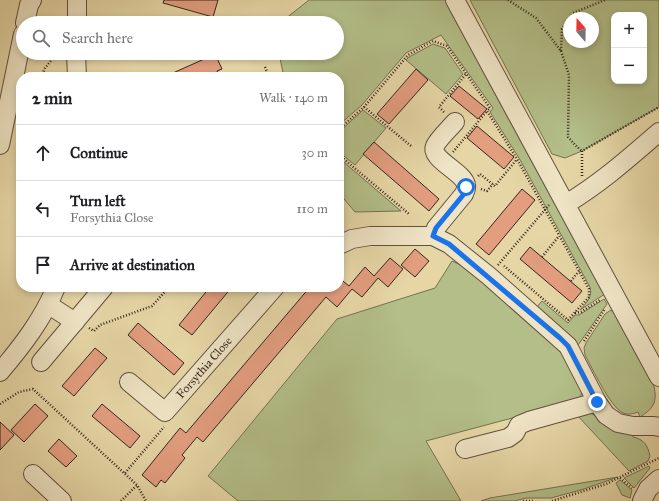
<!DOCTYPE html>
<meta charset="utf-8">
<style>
body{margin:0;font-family:"IM FELL Great Primer",serif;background:#f6f6f6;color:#202124}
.controls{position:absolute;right:12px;top:12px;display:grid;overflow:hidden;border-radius:8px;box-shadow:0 2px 6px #0003}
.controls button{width:36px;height:36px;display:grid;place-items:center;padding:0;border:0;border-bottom:1px solid #e0e0e0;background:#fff;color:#202124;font:20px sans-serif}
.compass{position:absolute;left:563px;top:12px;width:36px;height:36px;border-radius:50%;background:#fff;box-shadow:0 2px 6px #0003;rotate:340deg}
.stop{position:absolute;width:12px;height:12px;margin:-9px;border:3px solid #1a73e8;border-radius:50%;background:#fff}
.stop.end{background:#1a73e8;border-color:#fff;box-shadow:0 1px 4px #0008}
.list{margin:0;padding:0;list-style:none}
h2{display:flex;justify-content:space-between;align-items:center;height:52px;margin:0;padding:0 16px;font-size:17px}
h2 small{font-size:13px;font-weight:400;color:#757577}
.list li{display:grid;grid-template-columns:26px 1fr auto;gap:12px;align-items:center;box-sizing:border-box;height:56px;padding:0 16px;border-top:1px solid #e0e0e0}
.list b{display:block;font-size:15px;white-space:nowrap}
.list p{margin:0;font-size:13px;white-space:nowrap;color:#757577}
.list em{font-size:13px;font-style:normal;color:#757577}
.icon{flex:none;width:22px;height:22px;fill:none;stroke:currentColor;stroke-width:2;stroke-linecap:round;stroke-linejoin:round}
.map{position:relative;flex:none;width:659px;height:501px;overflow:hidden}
.search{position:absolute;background:#fff;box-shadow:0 2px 6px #0003;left:16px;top:16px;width:328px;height:44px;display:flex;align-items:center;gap:10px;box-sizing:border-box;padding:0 14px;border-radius:22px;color:#757577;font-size:15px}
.panel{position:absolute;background:#fff;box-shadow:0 2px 6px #0003;left:16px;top:72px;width:328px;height:220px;border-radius:16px}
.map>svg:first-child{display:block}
.green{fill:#b3be88;stroke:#747252;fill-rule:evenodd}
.building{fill:#e39e80;stroke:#35251c}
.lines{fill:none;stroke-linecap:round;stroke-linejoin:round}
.minor-casing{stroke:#61513e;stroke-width:20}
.path{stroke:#35251c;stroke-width:2.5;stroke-dasharray:1 2;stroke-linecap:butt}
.minor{stroke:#efe4c5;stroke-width:18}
.route{stroke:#1a73e8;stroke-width:5}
.labels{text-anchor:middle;stroke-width:3;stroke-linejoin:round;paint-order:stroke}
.street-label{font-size:12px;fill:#35251c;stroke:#efe4c5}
</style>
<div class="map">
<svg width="659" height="501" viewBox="0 0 659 501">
<rect width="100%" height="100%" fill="#e6d6a6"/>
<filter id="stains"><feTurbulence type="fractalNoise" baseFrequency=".005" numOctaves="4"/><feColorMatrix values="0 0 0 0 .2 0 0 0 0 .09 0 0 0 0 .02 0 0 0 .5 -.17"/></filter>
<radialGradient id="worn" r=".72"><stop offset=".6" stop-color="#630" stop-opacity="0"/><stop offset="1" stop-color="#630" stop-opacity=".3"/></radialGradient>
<path class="green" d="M309,0H446L605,294L580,310C586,303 593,297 590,287L519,158L490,112L493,108L441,35L406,53L362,105L339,125V77H281L283,73L279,53H337V23H280Z
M470,0H659V107L582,151L565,158L552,154ZM614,15H644V81H614ZM569,18H593V42H569Z
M433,44L445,48L463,74L446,94L406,60L409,57Z
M363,110L386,128L355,165L339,152V132Z
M339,158L401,211L355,212L339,193Z
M452,261L465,267L553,343L566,359L582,390L580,400L426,441L461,501H238L208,476L337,319L435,288Z
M604,299L607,304L576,348L536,308L542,301L568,323L575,315H579Z
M611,310L616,313L653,383C658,400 655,408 640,417L638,412C633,414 628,415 623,413C611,408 592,368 585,355L584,348L586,343L605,314Z
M590,413L633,433V437C644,439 648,446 650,456L648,461L629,471L577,415Z
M649,466L650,468L634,488L624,478Z
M618,477L584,489L551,498H526L515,501H481L490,498Z
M620,480L632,490L630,498L622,495L616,483Z"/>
<path class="building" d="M164,0H218L213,17L163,3Z
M211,56L212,58L216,56L222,69L217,71L218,73L208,77H164Z
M416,69L428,80L389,124L377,114Z
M459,86L487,109L478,119L450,96Z
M477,126L514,157L504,169L467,138Z
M374,142L439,199L429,211L363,154Z
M522,189L535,200L489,255L476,244Z
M530,247L582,291L572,303L520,259Z
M415,249L429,261L415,277L401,265Z
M390,258L403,269L388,287L378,278L362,297L352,289L337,307L326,297L203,442L197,437L182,455L185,458L165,483L161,480L156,487L142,475L180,428L186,433L310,287H339V278L349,286L365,267L374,276Z
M210,287H232L192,335L179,325Z
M138,323L184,363L174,375L128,335Z
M95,348L107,358L74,396L62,386Z
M35,404L48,416L24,442L11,430Z
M102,404L140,436L130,448L92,416Z
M0,422L14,435L0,450Z
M59,439L77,456L66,467L48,451Z"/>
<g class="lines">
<g class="minor-casing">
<g id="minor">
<path d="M455,0L659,377"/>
<path d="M25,23L29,5L32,0"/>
<path d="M77,23V0"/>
<path d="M76,53L77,77"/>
<path d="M0,145L23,34"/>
<path d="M566,204C601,183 629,158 659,132"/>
<path d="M433,236L436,228L464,194C465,191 467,188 466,185C464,172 429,159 435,146C438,139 450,128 455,122"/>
<path d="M339,245L352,239L370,236H433L449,244L489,276L568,346L597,402L606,415L618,423L633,426H654L659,427"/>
<path d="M49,305L75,322"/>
<path d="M41,362L104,287"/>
<path d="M0,372C22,346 43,319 56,287"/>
<path id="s1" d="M129,382L165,412L275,287"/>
<path d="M465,449L508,438L515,433L519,425L529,421L597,402"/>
<path d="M33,474L62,501"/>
<path d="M642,501L648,489L659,479"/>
</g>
</g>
<path class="path" d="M508,0L536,18L561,51L562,29L569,19
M570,18L573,13L605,0
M561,51L569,75L568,137L575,145L582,151
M265,67L269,77
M41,77L45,68L55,56L62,55
M364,107L411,146
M444,112L439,107L466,74
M339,129L364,107L408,55L433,41L447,46L490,108L487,111L517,159L589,289V297L568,320L504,266
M453,152L487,111
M339,155L409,214
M478,176L480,174L495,186L517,159
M582,176V151L659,107
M481,189L487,191L493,184
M542,257L559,236
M498,265L549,205
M571,281L579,271
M575,313L581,312L600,300
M89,328L94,331L100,325L152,306L169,287
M584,341L605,309
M0,404L19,392L33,389L137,485L146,501
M125,473L164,427
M620,478L632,488
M121,501L137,485
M523,501H534
M552,501L606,484L659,458"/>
<use href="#minor" class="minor"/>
</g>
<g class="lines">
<path class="route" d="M466,187L464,194L436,228L433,236L449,244L560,338L568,346L597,402"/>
</g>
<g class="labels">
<g class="street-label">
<text dy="4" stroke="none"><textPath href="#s1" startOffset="106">Forsythia Close</textPath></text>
</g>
</g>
<rect width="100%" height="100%" filter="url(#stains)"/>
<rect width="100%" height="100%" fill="url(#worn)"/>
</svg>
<div class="controls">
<button>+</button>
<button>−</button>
</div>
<svg class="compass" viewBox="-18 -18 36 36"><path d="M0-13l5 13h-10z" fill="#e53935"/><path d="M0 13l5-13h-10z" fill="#757577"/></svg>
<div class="stop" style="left:466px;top:187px"></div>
<div class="stop end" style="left:597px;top:402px"></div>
<div class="search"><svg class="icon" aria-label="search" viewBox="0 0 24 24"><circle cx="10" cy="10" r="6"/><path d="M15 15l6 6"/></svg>Search here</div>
<section class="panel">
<h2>2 min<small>Walk · 140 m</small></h2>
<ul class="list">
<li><svg class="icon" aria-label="ahead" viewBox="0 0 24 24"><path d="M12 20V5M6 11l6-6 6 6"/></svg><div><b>Continue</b></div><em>30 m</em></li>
<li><svg class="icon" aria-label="left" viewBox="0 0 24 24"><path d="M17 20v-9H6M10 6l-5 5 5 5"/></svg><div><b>Turn left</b><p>Forsythia Close</p></div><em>110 m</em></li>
<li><svg class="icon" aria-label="arrive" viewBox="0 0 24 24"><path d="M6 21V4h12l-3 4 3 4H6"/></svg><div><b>Arrive at destination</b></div></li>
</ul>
</section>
</div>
